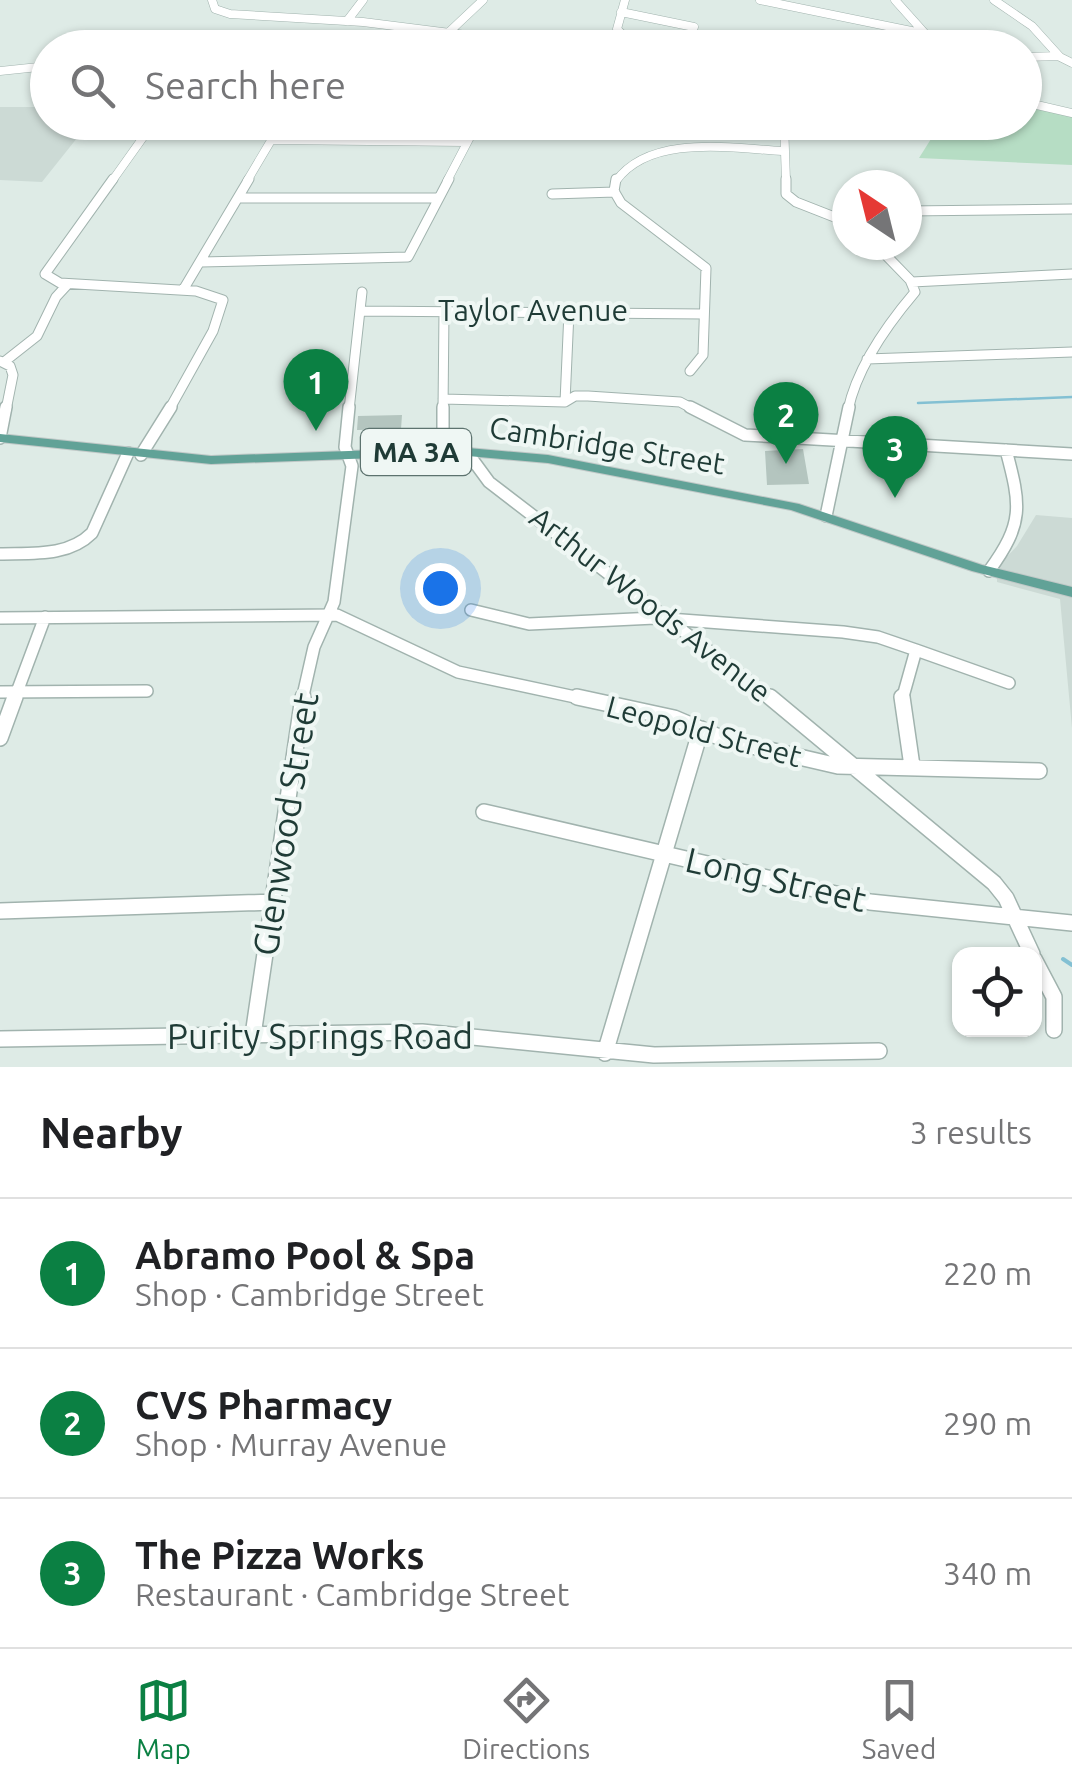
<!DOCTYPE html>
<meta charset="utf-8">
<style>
body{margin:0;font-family:Ubuntu,sans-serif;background:#f2f2f2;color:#202124}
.controls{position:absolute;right:30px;bottom:30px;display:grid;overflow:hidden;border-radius:20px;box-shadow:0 2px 8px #0004}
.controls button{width:90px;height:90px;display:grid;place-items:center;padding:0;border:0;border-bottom:2px solid #e0e0e0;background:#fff;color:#202124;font:50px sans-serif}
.compass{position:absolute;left:832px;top:170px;width:90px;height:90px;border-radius:50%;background:#fff;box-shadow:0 2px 8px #0004;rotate:325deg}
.you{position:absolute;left:440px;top:588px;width:35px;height:35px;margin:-25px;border:8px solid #fff;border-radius:50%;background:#1a73e8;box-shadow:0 0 0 15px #1a73e833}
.badge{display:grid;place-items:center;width:65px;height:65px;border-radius:50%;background:#0b8043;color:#fff;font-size:32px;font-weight:700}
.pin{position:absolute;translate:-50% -82px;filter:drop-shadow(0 2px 5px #0008)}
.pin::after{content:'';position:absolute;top:52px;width:35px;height:30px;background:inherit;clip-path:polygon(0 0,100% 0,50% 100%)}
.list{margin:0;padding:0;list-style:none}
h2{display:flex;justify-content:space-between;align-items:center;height:130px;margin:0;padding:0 40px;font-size:42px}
h2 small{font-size:32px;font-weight:400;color:#757577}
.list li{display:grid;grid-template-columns:65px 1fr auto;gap:30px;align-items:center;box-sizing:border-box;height:150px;padding:0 40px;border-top:2px solid #e0e0e0}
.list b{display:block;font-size:38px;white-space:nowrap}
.list p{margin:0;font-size:32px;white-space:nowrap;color:#757577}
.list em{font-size:32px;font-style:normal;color:#757577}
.icon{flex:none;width:55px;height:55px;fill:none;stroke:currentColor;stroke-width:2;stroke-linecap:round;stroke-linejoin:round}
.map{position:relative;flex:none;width:1072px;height:1067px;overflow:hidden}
.search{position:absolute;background:#fff;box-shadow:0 2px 8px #0004;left:30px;right:30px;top:30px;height:110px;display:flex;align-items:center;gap:25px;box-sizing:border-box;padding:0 35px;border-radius:55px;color:#757577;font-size:38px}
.sheet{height:580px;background:#fff}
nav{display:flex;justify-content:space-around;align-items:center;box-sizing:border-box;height:140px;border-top:2px solid #e0e0e0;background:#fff;font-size:28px;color:#757577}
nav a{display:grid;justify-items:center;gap:5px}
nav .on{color:#0b8043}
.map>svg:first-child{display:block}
.built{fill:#ccdad5}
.green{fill:#b6ddc4}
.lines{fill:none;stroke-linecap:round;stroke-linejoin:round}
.stream-far1{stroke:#83c0d3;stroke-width:2.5}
.stream{stroke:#83c0d3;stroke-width:4}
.building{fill:#b4c5bf}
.minor-far3-casing{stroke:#a1b3ae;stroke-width:9}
.minor-far2-casing{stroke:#a1b3ae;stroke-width:11}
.minor-far1-casing{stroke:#a1b3ae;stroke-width:14}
.minor-casing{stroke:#a1b3ae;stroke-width:18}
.major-casing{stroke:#c0c8c7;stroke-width:2}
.minor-far3{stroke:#fff;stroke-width:8}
.minor-far2{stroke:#fff;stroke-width:9}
.minor-far1{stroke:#fff;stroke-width:11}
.minor{stroke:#fff;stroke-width:15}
.major{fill:#61a297;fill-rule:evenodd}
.labels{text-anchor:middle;stroke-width:8;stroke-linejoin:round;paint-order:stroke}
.shield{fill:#eff7f4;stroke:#5d736f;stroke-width:2.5}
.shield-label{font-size:28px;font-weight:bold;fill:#1f3b36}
.street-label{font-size:30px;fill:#1f3b36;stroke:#eff7f4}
.near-street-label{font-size:35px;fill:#1f3b36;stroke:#eff7f4}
</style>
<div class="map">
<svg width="1072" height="1067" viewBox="0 0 1072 1067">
<rect width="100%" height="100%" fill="#deebe6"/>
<path class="built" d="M0,107H47L48,122L89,123L42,182L0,180Z
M1036,515L1072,518V728L1060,599L997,582V567L1017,546Z"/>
<path class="green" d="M1025,104L1072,115V165L919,158L941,123L1024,122Z"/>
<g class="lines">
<path class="stream-far1" d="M918,403L1072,397"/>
<path class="stream" d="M1063,959L1072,965"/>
</g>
<path class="building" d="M402,415L401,429L357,430L358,416Z
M803,449L809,484L767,485L765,451Z"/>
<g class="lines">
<g class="minor-far3-casing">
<path id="minor-far3" d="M212,0L215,9L230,14L363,22L570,48
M625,0L617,29L636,48
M760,0L926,34
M895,0L938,48
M994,0L1032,26L1060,57L1072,63
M621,12L694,27
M347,21L363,0
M448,33L483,0
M726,35L782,48
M1024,57L1059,56
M0,71L48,66
M1024,102L1072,113
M784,122L786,181
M272,140L466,142
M112,181L154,122
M247,181L282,122
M447,181L478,122
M616,181C650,134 731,148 782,151"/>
</g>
<g class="minor-far2-casing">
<path id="minor-far2" d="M113,179L45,274L60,283L196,291L223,300L213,331L169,410
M616,179L614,191L621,203L706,268L703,355L690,371
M786,179V194L796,202L847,222
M552,194L615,192
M238,198H436
M907,211L1072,209
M201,262L408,257L449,179
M912,282L1072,274
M183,290L249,179
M361,311L704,314
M867,359L1072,352
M0,361L10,366L13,375L6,410
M4,362L37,336L56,297L68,284
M443,399L565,402L575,396H588L680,402L695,410
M565,402L569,312
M349,410L362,292
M443,410L444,311
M848,410C857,367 887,325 915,292L910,280L876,245"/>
</g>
<g class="minor-far1-casing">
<path id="minor-far1" d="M690,407L745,435L1072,454
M0,438L6,407
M443,452V407
M467,452L489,482L773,700
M141,455L171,407
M826,516L849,407
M0,554C32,553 68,557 92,533L128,453
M989,571C1024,523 1021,506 1006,450
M471,610L529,624L655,618L843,632L878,637L916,650L902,700
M0,618L337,615L458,672L589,700
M916,650L1009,683
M0,692L147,691
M14,700L45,617
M302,700L314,647L334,602L352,466L345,447L349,407"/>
</g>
<g class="minor-casing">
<path id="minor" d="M577,697L674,718L726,740L838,766L1039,771
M770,697L994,883L1006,898L1032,954
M902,697L912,766
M0,738L15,697
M484,812L870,902L1072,923
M0,911L274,902
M1034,959L1054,997V1030
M253,1035L303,697
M0,1039L422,1032L654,1055L879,1051
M605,1053L701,729"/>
</g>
<g class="major-casing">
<path id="major" d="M0,434L211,456L457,447L548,455L799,504L982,565L1072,587V597L972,571L791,510L548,463L457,455L211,464L0,442Z"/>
</g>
<use href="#minor-far3" class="minor-far3"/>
<use href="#minor-far2" class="minor-far2"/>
<use href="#minor-far1" class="minor-far1"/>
<use href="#minor" class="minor"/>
<use href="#major" class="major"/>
</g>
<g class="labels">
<rect class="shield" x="361" y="429" width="110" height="46" rx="8"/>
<g class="shield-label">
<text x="416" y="462">MA 3A</text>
</g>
<g class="street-label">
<text x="533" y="321">Taylor Avenue</text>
<text transform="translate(607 446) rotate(9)" y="10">Cambridge Street</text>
<text transform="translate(650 605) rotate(38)" y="10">Arthur Woods Avenue</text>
<text transform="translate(704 732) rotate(15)" y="10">Leopold Street</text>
</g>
<g class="near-street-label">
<text transform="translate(286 824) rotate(-81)" y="12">Glenwood Street</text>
<text transform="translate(776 880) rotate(13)" y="12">Long Street</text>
<text x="320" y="1049">Purity Springs Road</text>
</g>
</g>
</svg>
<div class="controls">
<button><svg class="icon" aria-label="locate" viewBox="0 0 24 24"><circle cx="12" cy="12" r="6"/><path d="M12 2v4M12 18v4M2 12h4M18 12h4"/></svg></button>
</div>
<svg class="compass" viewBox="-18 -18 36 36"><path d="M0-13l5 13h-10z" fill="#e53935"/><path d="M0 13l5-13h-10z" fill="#757577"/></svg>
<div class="you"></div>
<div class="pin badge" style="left:316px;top:431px">1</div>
<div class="pin badge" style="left:786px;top:464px">2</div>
<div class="pin badge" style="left:895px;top:498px">3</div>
<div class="search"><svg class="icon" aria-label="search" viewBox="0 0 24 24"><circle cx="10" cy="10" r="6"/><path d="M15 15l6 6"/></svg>Search here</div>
</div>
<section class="sheet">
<h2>Nearby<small>3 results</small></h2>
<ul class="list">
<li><span class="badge">1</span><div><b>Abramo Pool &amp; Spa</b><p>Shop · Cambridge Street</p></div><em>220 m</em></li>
<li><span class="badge">2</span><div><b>CVS Pharmacy</b><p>Shop · Murray Avenue</p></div><em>290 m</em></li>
<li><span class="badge">3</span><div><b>The Pizza Works</b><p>Restaurant · Cambridge Street</p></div><em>340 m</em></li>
</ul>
</section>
<nav>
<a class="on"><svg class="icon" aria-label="map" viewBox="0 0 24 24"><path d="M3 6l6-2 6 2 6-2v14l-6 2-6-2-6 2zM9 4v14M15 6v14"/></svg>Map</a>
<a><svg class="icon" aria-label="directions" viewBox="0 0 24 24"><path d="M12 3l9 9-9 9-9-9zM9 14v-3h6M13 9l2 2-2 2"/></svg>Directions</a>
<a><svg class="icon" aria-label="saved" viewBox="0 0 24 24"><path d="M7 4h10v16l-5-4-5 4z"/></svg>Saved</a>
</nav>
